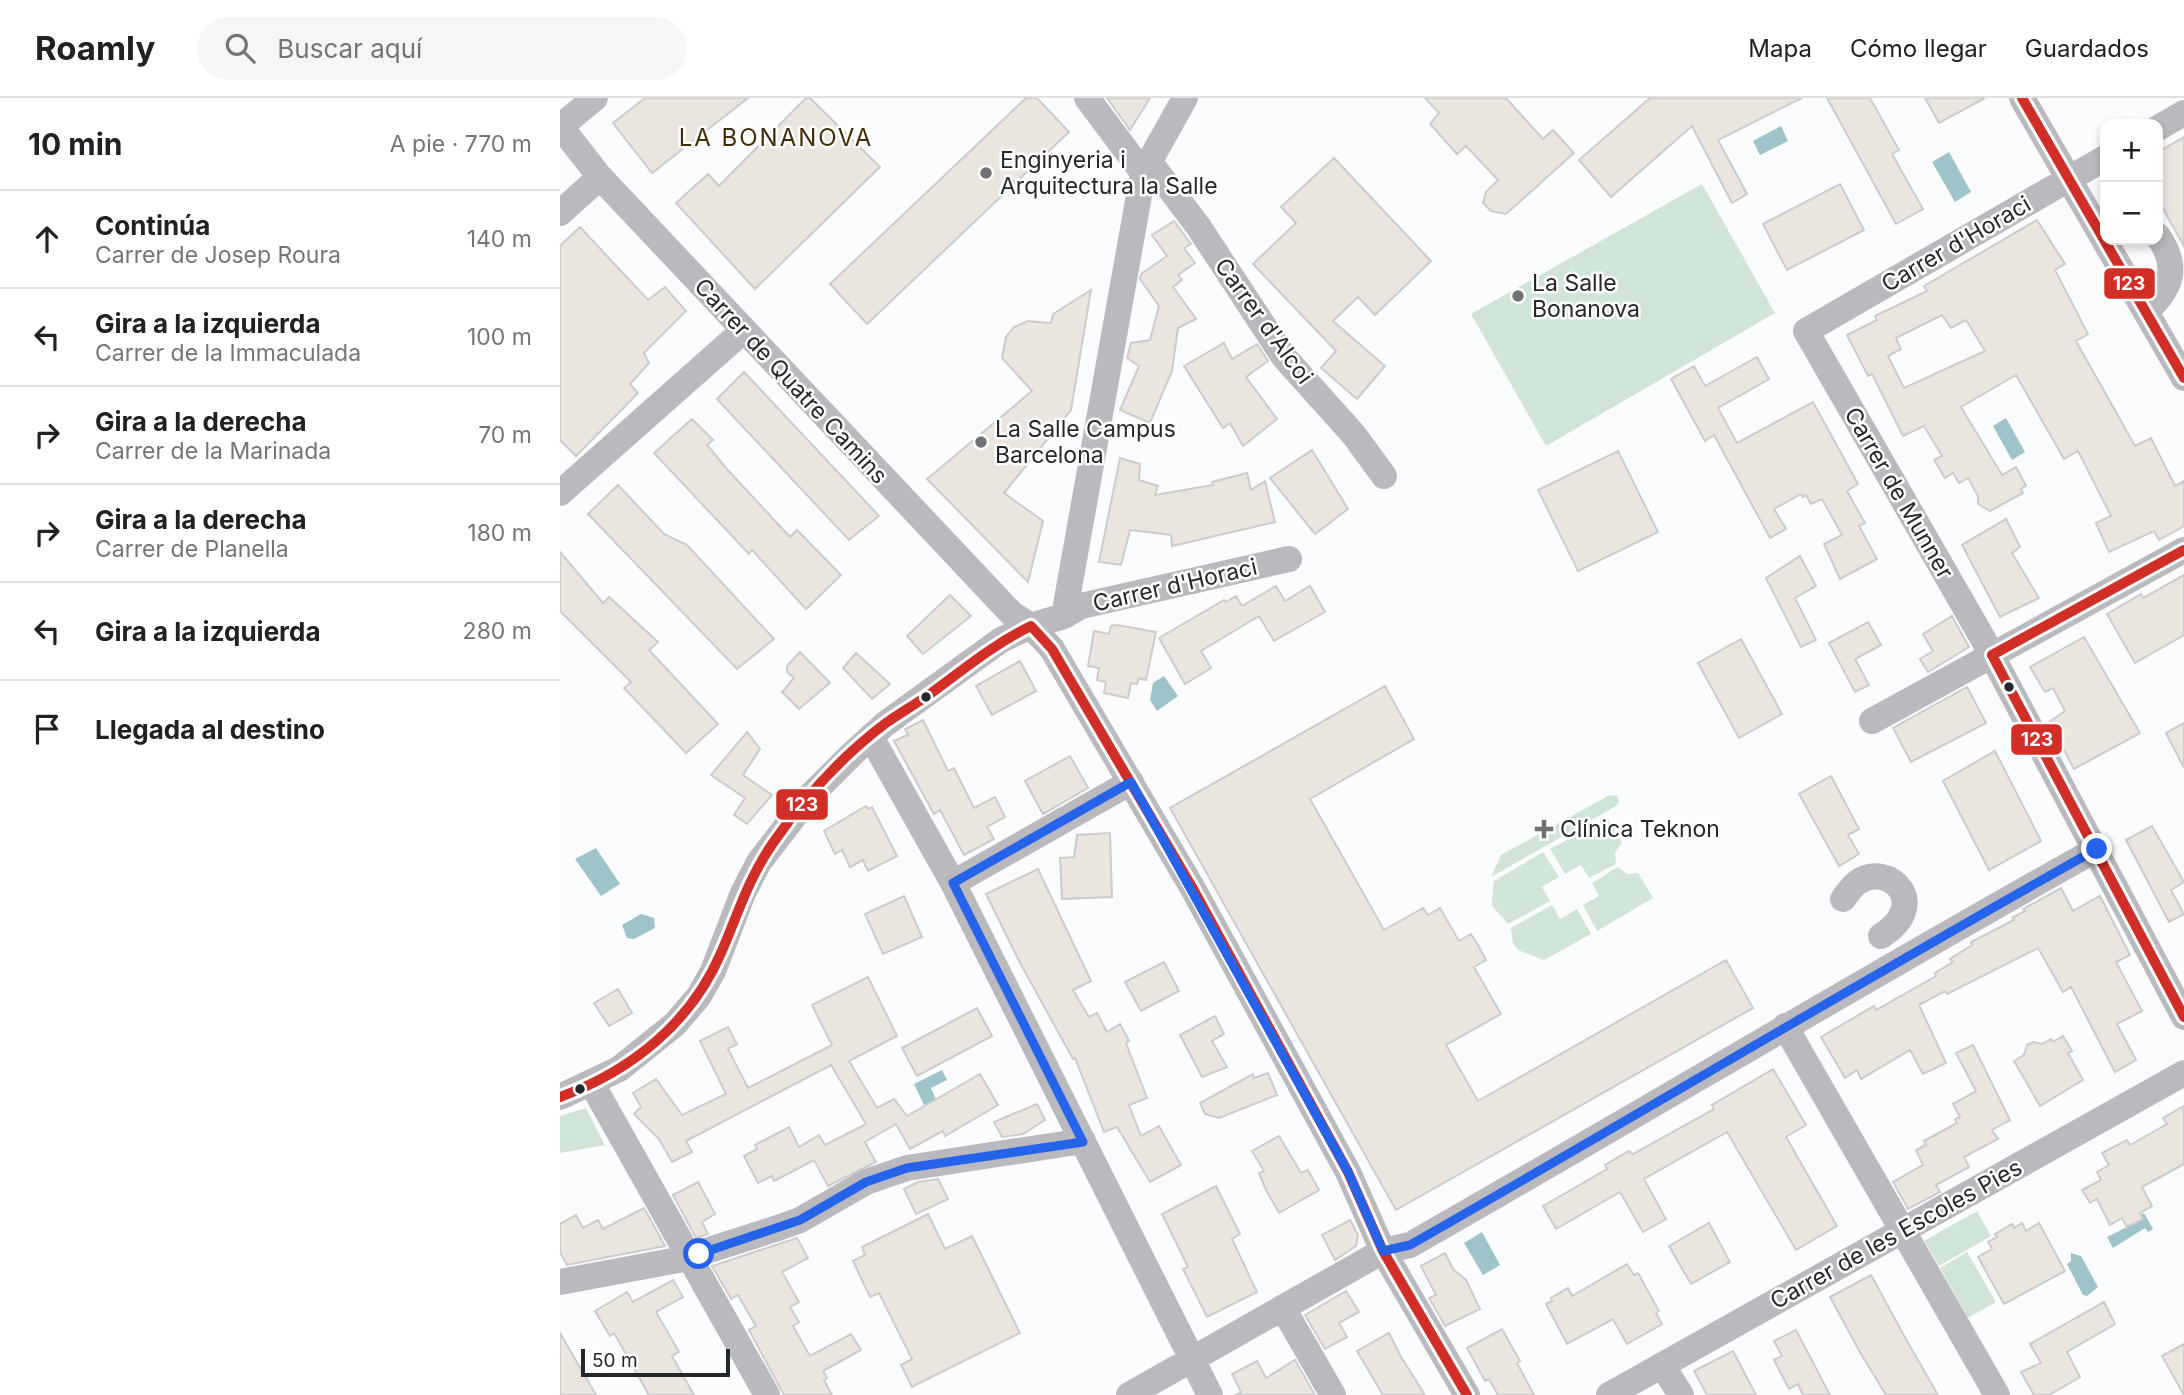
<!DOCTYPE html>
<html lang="es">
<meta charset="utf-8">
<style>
body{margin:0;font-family:Inter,sans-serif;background:#f6f6f6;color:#202124}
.controls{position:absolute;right:21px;top:21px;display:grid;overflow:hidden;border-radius:14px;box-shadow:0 4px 10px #0003}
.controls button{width:63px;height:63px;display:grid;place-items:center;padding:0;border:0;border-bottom:2px solid #e0e0e0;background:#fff;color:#202124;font:35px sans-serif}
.scale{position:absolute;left:21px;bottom:18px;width:149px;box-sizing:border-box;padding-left:7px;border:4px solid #25282a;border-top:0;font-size:19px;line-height:24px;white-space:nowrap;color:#25282a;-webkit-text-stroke:5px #fff;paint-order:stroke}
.stop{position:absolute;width:21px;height:21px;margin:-16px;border:5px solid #2563eb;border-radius:50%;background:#fff}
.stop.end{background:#2563eb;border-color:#fff;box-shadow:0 2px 7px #0008}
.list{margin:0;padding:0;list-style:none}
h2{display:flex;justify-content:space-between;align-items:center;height:91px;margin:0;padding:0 28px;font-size:30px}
h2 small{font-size:23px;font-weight:400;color:#757577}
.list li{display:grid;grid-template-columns:46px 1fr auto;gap:21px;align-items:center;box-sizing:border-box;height:98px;padding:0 28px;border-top:2px solid #e0e0e0}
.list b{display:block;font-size:26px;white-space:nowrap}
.list p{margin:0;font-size:23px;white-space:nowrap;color:#757577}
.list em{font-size:23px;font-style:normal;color:#757577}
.icon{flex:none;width:38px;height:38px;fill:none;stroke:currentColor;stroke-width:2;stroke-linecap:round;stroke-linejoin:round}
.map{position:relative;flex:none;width:1624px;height:1297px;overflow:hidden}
header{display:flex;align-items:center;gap:42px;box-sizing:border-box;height:98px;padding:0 35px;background:#fff;border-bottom:2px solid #e0e0e0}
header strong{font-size:33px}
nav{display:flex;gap:38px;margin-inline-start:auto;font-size:24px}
.search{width:490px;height:63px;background:#f6f6f6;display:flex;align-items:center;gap:18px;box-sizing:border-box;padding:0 24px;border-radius:38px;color:#757577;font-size:26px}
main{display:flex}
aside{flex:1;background:#fff}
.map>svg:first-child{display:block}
.green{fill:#d0e5d8}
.water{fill:#9ec4ca}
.building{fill:#eae5de;stroke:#cbcccb;stroke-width:2;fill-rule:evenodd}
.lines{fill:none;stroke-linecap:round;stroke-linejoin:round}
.minor{stroke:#bababe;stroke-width:26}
.bus-1-casing{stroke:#fff;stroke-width:16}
.bus-1{stroke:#d02e26;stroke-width:10}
.route{stroke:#2563eb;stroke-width:9}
.poi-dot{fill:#707274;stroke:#fff;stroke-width:2.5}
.bus-dot{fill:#25282a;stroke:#fff;stroke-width:2.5}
.labels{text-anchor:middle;stroke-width:5;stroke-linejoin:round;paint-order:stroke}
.poi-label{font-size:23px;fill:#25282a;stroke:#fff;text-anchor:start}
.street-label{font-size:23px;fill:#25282a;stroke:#fff}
.neighbourhood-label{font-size:24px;letter-spacing:2px;fill:#422d07;stroke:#fff}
.line-badge{stroke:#fff;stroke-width:2.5}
.badge-label{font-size:19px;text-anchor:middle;font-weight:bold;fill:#fff}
</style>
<header>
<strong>Roamly</strong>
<div class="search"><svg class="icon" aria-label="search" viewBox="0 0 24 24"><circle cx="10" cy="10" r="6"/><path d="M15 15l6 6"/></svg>Buscar aquí</div>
<nav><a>Mapa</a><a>Cómo llegar</a><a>Guardados</a></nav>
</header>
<main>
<aside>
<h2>10 min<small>A pie · 770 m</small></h2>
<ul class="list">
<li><svg class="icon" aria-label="ahead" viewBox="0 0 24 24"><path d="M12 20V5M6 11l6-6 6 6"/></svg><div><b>Continúa</b><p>Carrer de Josep Roura</p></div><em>140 m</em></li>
<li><svg class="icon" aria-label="left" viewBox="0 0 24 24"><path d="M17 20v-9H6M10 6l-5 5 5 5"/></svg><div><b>Gira a la izquierda</b><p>Carrer de la Immaculada</p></div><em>100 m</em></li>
<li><svg class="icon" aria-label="right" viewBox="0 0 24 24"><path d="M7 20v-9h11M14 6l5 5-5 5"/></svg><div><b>Gira a la derecha</b><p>Carrer de la Marinada</p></div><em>70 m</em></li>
<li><svg class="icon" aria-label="right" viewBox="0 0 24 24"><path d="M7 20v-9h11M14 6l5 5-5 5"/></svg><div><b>Gira a la derecha</b><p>Carrer de Planella</p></div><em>180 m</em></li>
<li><svg class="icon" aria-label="left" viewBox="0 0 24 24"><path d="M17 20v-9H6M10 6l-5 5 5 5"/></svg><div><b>Gira a la izquierda</b></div><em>280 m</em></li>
<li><svg class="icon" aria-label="arrive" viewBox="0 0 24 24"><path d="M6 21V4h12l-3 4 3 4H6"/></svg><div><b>Llegada al destino</b></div></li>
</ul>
</aside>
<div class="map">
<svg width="1624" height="1297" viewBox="0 0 1624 1297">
<rect width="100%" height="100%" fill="#fafcfd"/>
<path class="green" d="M1142,86L1215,215L986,348L911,216Z
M1050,697L1057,698L1059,704L1056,708L931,779L941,757Z
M1047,720L1062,744L1055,755L1056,766L1029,780L1021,767L1005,776L990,751Z
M983,754L999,779L982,789L990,803L948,826C931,804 930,815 934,783Z
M1058,769L1067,776L1078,775L1093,800L1037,833L1023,807L1039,798L1032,785Z
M992,807L1000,821L1017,811L1031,836L984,862L958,852L953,845L951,830Z
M26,1010L45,1047L0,1055V1018Z
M1417,1113L1431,1138L1379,1168L1364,1143Z
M1407,1154L1436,1204L1408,1220L1380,1170Z"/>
<path class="water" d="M1221,28L1228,43L1200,57L1193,43Z
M1389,54L1411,94L1395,104L1372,64Z
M1446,320L1465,354L1452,362L1433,328Z
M604,578L618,598L597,613L590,602L593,585Z
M36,750L60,786L41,798L15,761Z
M81,816L94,820L95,830L74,841L67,840L62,827Z
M382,972L387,982L371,990L376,1002L364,1007L354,986Z
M1584,1115L1593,1131L1588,1134L1585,1130L1553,1150L1547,1139L1583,1121L1581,1117Z
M922,1134L940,1167L923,1177L904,1145Z
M1511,1155L1521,1158L1538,1189L1527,1198L1523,1197L1507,1166L1511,1163Z"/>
<path class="building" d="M85,0H188L92,75L53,25Z
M246,0H250L320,69L195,191L116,105L148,76L159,88Z
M466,0H477L509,34L307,226L270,186Z
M547,0H590L570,32Z
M865,0H946L983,41L993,32L1014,55L946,116L931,113L923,105L926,94L938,82L906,48L897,56L870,26L879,15Z
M1090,0H1242L1158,42L1187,96L1172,105L1132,28L1051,99L1019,62Z
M1267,0H1310L1339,52L1332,56L1363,111L1336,126Z
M1365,0H1425L1379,25Z
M1624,39V148L1598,102V54Z
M774,60L871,163L815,217L798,199L773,223L825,268L797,301L761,270L776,253L693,166L736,125L721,109Z
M1280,86L1304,132L1227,172L1203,126Z
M1477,122L1505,166L1495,172L1528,236L1516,243L1575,348L1591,340L1615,388L1624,383V428L1599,442L1594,433L1549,454L1536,425L1551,418L1518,353L1504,361L1456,277L1401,309L1442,377L1456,369L1466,388L1461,391L1463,395L1430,413L1418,406V398L1408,380L1399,385L1393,375L1385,380L1374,362L1382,358L1364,328L1343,338L1312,276L1308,278L1287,237L1317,222L1315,218L1367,193L1364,188ZM1382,217L1391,230L1406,222L1425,253L1344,290L1328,258L1341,251L1336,240Z
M614,123L631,146L624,150L635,165L618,177L622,182L613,189L636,221L618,230L612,273L590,325L560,312L579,268L567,260L571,245L590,242L599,208L580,181L581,176L607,158L592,137Z
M20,129L88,202L105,189L126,213L84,255L89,265L70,286L78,295L16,358L0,342V148Z
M531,192L511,312L444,395L483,423L468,484L367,381L472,293L442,260L446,239L454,229L468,223L491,225L493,216Z
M664,245L672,261L697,246L708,263L686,279L717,321L683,348L670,325L663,330L624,268Z
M1197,259L1209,281L1158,310L1177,345L1253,304L1298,386L1287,393L1305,425L1299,428L1317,461L1280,481L1264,446L1282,437L1262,401L1251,406L1246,397L1243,399L1241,396L1214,411L1226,431L1210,440L1154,337L1145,343L1111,281L1134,268L1145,288Z
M184,274L319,418L289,442L157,301Z
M132,321L153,342L147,347L166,370L230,439L237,432L281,477L246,511L192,452L189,456L94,355Z
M752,352L788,411L755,436L710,380Z
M1058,353L1098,434L1018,473L978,392Z
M560,360L580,366L579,382L598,388L595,397L653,387L652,384L687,375L691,392L705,383L715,424L612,448L611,437L570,432L561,467L539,464Z
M58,387L104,436L127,447L214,541L177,571L28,416Z
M1446,421L1460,449L1452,455L1479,500L1440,519L1402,447Z
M0,454L43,505L49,499L98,544L89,552L158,626L126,655L64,590L71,584L0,513Z
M1240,458L1256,488L1235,500L1256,542L1241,549L1206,480Z
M1624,477V537L1575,565L1547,516L1581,496L1583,500Z
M716,488L725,503L750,488L765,514L714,543L699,518L641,553L651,570L625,586L599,540L664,502L666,504L676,498L682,508Z
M390,497L411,518L363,556L347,538Z
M1392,518L1409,549L1368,574L1360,561L1373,553L1363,536Z
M1308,524L1321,547L1295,561L1309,587L1295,594L1269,545Z
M557,527L596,534L586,582L579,580L577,586L571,585L568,600L544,595L546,584L537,582L539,570L528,568L534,533L549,536L551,528Z
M1524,539L1580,635L1514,671L1489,624L1505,613L1493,590L1485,594L1470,569Z
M1181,541L1222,616L1179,640L1138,565Z
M240,554L270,585L239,611L222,594L234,580L227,574V568Z
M296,555L330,586L312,601L283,570Z
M460,563L476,593L432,617L416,588Z
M825,588L854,641L750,701L824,832L863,810L868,817L880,810L899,843L911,836L918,847L926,862L914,869L941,916L886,947L918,1003L1166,862L1193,910L836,1112L610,710Z
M1407,589L1426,625L1351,664L1333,630Z
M363,622L388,673L394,670L414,710L435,699L445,719L427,729L434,741L404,757L380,712L374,716L334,643L348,637L345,631Z
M1624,625V670L1606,635Z
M187,634L200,651L183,677L212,697L187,726L174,717L185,700L151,677Z
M1435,653L1481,743L1429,772L1383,683Z
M510,658L528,690L483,716L465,683Z
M1271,678L1299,731L1288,737L1299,756L1279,768L1239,696Z
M306,708L308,711L312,709L337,758L308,773L303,762L290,769L282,752L275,756L264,733Z
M1592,728L1624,784L1611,792L1624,816L1609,824L1566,742Z
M550,735L552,799L502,801L500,760L514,759L517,737Z
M478,771L531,883L513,892L529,919L537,915L547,934L560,926L569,943L566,945L587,1000L569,1007L581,1038L599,1028L621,1067L590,1084L557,1029L544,1034L515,960L513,961L459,863L426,796Z
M1501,790L1513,813L1540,798L1570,857L1556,864L1582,913L1557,926L1576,962L1555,974L1511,889L1503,894L1478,850L1387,896L1385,893L1359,907L1386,965L1363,976L1350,952L1301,981L1297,972L1285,980L1261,939L1314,908L1316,912L1376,878L1375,875L1393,864L1390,861L1412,847L1411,844L1454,822L1452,820L1465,813L1463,811Z
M344,798L362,839L323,856L305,816Z
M604,864L619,893L581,913L565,884Z
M308,879L337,938L289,963L317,1010L334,1001L347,1018L420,976L438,1007L385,1038L383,1033L350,1051L336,1026L305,1044L316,1064L268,1088L254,1062L214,1083L212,1078L198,1085L184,1058L197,1051L195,1047L229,1029L239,1049L259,1037L265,1047L306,1026L271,967L126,1043L132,1054L112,1064L99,1041L74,1016L81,1009L73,995L96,981L122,1017L166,996L140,943L168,929L177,946L168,951L188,990L272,947L252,907Z
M58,891L72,915L49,928L34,905Z
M417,910L432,938L357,978L342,950Z
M655,918L664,936L652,943L667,969L642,979L620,937Z
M1503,938L1512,953L1508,955L1523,982L1480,1008L1454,963L1464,957L1467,947L1473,944L1482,946L1491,941L1493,944Z
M1413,947L1450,1022L1432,1032L1438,1041L1404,1059L1409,1069L1376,1087L1380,1094L1348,1111L1333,1084L1363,1067L1356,1052L1366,1047L1364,1043L1397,1025L1395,1021L1400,1019L1393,1006L1416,993L1396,955Z
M1213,971L1246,1027L1226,1039L1277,1128L1236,1152L1167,1034L1084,1081L1106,1121L1083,1134L1060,1094L996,1131L983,1108L1047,1071L1045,1067L1069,1053L1073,1056L1154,1011L1152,1007Z
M708,975L717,997L659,1020L645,1016L640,1005L693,976L694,980Z
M477,1006L485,1022L463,1036L442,1039L434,1024Z
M1624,1008V1066L1582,1089L1592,1108L1580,1115L1583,1121L1567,1129L1562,1120L1550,1127L1537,1101L1530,1105L1522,1092L1541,1082L1537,1074L1549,1067L1542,1055L1567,1042L1570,1047L1607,1026L1603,1020Z
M719,1038L741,1075L748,1072L759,1092L719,1115L706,1092L699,1075L704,1073L692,1053Z
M378,1081L388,1101L356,1116L344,1091L358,1084Z
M138,1084L155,1116L142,1124L148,1136L136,1140L113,1097Z
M656,1088L680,1136L672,1141L697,1194L647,1219L623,1171L628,1169L602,1116Z
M84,1110L105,1148L7,1167L0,1154V1126L16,1117L23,1130L38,1122L43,1131Z
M368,1116L385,1151L412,1138L460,1235L352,1289L341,1267L352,1261L319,1195L310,1199L293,1163L305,1157L302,1149Z
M790,1122L798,1137L796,1148L775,1162L762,1137Z
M1149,1125L1170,1164L1131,1186L1109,1148Z
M1462,1125L1466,1133L1479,1125L1505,1173L1444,1206L1418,1159L1432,1151L1428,1144L1437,1139L1435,1136L1452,1126L1454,1130Z
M237,1140L248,1160L222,1174L239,1204L230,1209L239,1224L233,1228L250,1258L291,1236L301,1252L263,1273L267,1280L264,1282L272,1297H224L189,1232L196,1228L178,1197L171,1201L152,1168Z
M885,1155L893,1171L906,1182L920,1211L885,1228L869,1200L876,1197L861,1168Z
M1067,1166L1074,1177L1078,1175L1099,1213L1096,1215L1102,1226L1067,1246L1053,1221L1007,1246L986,1206L992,1203L991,1200L1008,1190L1012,1198Z
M1311,1177L1347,1243L1378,1297H1326L1301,1256L1270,1199Z
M113,1182L123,1199L96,1214L119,1254L112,1258L134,1297H89L54,1235L50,1238L35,1213L67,1194L73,1204Z
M786,1193L799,1214L779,1225L787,1239L765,1251L745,1217Z
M1544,1204L1555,1226L1507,1254L1520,1279L1489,1297H1474L1461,1274L1481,1265L1470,1246Z
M942,1231L960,1263L957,1265L974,1297H938L929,1281L925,1283L907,1250Z
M1236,1232L1270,1297H1243L1238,1286L1229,1291L1214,1262L1222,1258L1214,1243Z
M0,1235L36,1297H0Z
M829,1235L840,1257L865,1297H823L797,1253Z
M1624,1246V1297L1602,1258Z
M1173,1253L1196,1297H1147L1134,1273Z
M735,1262L755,1297H676L681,1294L672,1276L697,1263L706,1280Z"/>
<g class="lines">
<path class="minor" d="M527,0L583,75
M1462,0L1624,280
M0,28L40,79L452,516L471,528L492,551L632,789L788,1074L823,1153L907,1297
M0,29L35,0
M1598,30L1624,15
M1545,60L1246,233L1422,539L1624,919
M589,63L638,128L724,259L794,337L824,378
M0,115L40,79
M1586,214C1611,190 1620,170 1598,138
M0,395L183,233
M504,518L583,75L625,0
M1312,623L1624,452
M311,639L393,785L650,1297
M393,785L571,684
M1283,801C1287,796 1292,788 1298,784C1329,763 1372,806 1321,838
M1225,928L1437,1297
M32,986L207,1297
M0,999L59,971L115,926L139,898L153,873L183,795L199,764L249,699L292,656L325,626L441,542L471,528L504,518L521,508L729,461
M0,1184L118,1162L218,1130L240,1122L306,1084L347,1070L523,1043
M723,1210L773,1297
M1102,1267L1121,1297
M569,1297L823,1153L850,1147C1080,1016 1306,880 1537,751
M1049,1297L1624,975"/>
<g class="bus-1-casing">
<path id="bus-1" d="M1462,0L1624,280
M1624,452L1432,557L1624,919
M0,999C71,973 131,925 161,855C178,816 189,779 213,745C244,700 282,658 326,625C340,615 356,606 370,596C403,572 434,546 471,528L492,551L632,789L788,1074L823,1153L907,1297"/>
</g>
<use href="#bus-1" class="bus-1"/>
</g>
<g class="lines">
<path class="route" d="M139,1156L240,1122L306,1084L347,1070L523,1044L393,785L571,684L788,1074L823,1153L850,1147C1080,1016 1306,880 1537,751"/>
</g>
<g class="poi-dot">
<circle cx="426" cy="75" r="7"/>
<circle cx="958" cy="198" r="7"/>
<circle cx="421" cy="344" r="7"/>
<path d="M980.5 720.5h7v7h7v7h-7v7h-7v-7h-7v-7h7z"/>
</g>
<g class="bus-dot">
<circle cx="1449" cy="589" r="6"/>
<circle cx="366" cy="599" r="6"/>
<circle cx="20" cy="991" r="6"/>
</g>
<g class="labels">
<g class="poi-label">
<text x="440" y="70">Enginyeria i<tspan x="440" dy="26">Arquitectura la Salle</tspan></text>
<text x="972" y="193">La Salle<tspan x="972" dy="26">Bonanova</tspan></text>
<text x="435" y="339">La Salle Campus<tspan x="435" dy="26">Barcelona</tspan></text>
<text x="1000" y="739">Clínica Teknon</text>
</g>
<g class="street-label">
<text transform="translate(1396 146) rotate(-30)" y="8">Carrer d'Horaci</text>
<text transform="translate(704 223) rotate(54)" y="8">Carrer d'Alcoi</text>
<text transform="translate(231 283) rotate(47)" y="8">Carrer de Quatre Camins</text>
<text transform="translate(1339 395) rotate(60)" y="8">Carrer de Munner</text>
<text transform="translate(615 487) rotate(-13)" y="8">Carrer d'Horaci</text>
<text transform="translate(1336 1136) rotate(-29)" y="8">Carrer de les Escoles Pies</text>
</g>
<g class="neighbourhood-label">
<text x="216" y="48">LA BONANOVA</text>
</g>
</g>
<g class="line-badge">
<rect x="1543" y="169" width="53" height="33" rx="7" fill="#d02e26"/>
<rect x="1450" y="625" width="53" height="33" rx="7" fill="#d02e26"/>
<rect x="215" y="690" width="54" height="33" rx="7" fill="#d02e26"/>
</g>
<g class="badge-label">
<text x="1569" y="192">123</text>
<text x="1477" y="648">123</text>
<text x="242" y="713">123</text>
</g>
</svg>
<div class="controls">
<button>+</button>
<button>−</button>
</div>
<div class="scale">50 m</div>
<div class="stop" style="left:139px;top:1156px"></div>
<div class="stop end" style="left:1537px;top:751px"></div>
</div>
</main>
